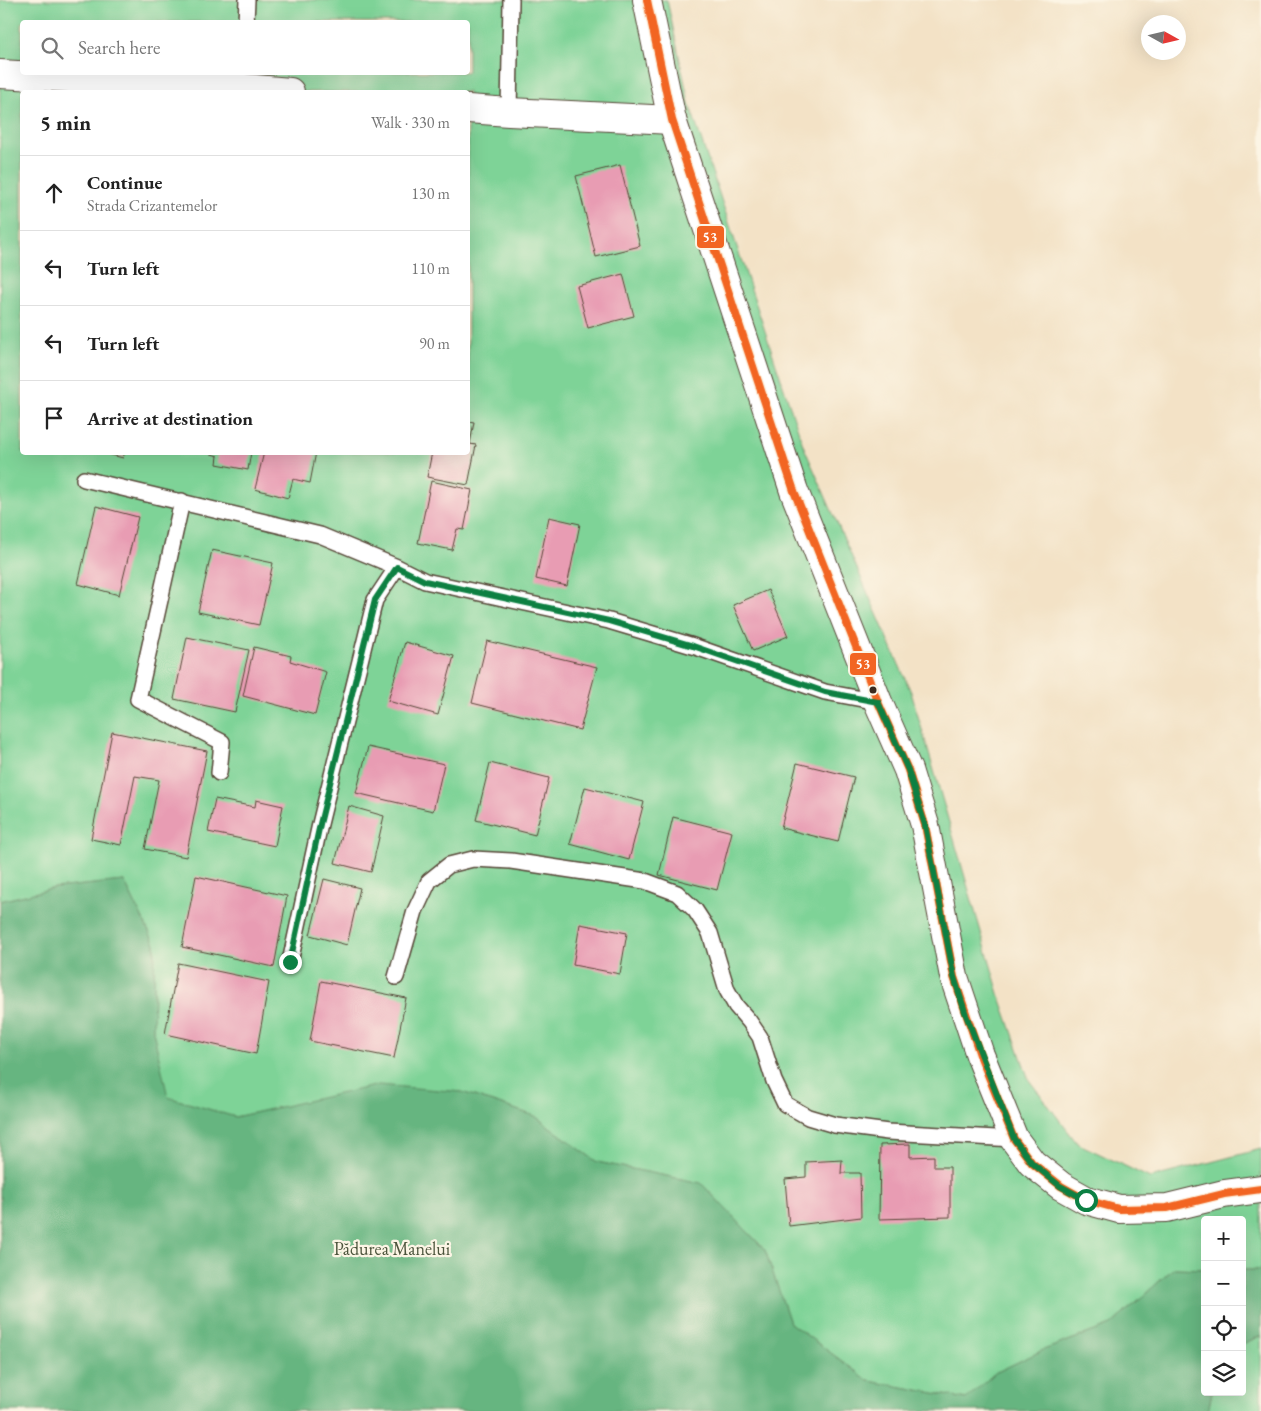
<!DOCTYPE html>
<meta charset="utf-8">
<style>
body{margin:0;font-family:"EB Garamond",serif;background:#f2f2f2;color:#222}
.controls{position:absolute;right:15px;bottom:15px;display:grid;overflow:hidden;border-radius:5px;box-shadow:0 5px 20px #0002}
.controls button{width:45px;height:45px;display:grid;place-items:center;padding:0;border:0;border-bottom:1px solid #e0e0e0;background:#fff;color:#222;font:25px sans-serif}
.compass{position:absolute;left:1141px;top:15px;width:45px;height:45px;border-radius:50%;background:#fff;box-shadow:0 5px 20px #0002;rotate:98deg}
.stop{position:absolute;width:15px;height:15px;margin:-11px;border:4px solid #0b8043;border-radius:50%;background:#fff}
.stop.end{background:#0b8043;border-color:#fff;box-shadow:0 1px 5px #0008}
.list{margin:0;padding:0;list-style:none}
h2{display:flex;justify-content:space-between;align-items:center;height:65px;margin:0;padding:0 20px;font-size:21px}
h2 small{font-size:16px;font-weight:400;color:#767676}
.list li{display:grid;grid-template-columns:32px 1fr auto;gap:15px;align-items:center;box-sizing:border-box;height:75px;padding:0 20px;border-top:1px solid #e0e0e0}
.list b{display:block;font-size:19px;white-space:nowrap}
.list p{margin:0;font-size:16px;white-space:nowrap;color:#767676}
.list em{font-size:16px;font-style:normal;color:#767676}
.icon{flex:none;width:28px;height:28px;fill:none;stroke:currentColor;stroke-width:2;stroke-linecap:round;stroke-linejoin:round}
.map{position:relative;flex:none;width:1261px;height:1411px;overflow:hidden}
.search{position:absolute;background:#fff;box-shadow:0 5px 20px #0002;left:20px;top:20px;width:450px;height:55px;display:flex;align-items:center;gap:12px;box-sizing:border-box;padding:0 18px;border-radius:5px;color:#767676;font-size:19px}
.panel{position:absolute;background:#fff;box-shadow:0 5px 20px #0002;left:20px;top:90px;width:450px;height:365px;border-radius:5px}
.map>svg:first-child{display:block}
.green{fill:#7ed397;stroke:#5c7e5a;fill-rule:evenodd}
.forest{fill:#66b580;stroke:#50704f}
.building{fill:#e89cb3}
.lines{fill:none;stroke-linecap:round;stroke-linejoin:round}
.service-casing{stroke:#574637;stroke-width:18}
.minor-casing{stroke:#574637;stroke-width:30}
.tertiary-casing{stroke:#574637;stroke-width:30}
.service{stroke:#fff;stroke-width:15}
.minor{stroke:#fff;stroke-width:28}
.tertiary{stroke:#fff;stroke-width:28}
.bus-1-casing{stroke:#fcf5e5;stroke-width:11}
.bus-1{stroke:#f26522;stroke-width:8}
.route{stroke:#0b8043;stroke-width:6}
.bus-dot{fill:#3b2a1e;stroke:#fcf5e5;stroke-width:2}
.labels{text-anchor:middle;stroke-width:4.5;stroke-linejoin:round;paint-order:stroke}
.park-label{font-size:18px;fill:#4c543c;stroke:#fcf5e5}
.line-badge{stroke:#fcf5e5;stroke-width:2}
.badge-label{font-size:14px;text-anchor:middle;font-weight:bold;fill:#fff}
</style>
<div class="map">
<svg width="1261" height="1411" viewBox="0 0 1261 1411">
<rect width="100%" height="100%" fill="#fcf5e5"/>
<filter id="ink" filterUnits="userSpaceOnUse"><feTurbulence type="fractalNoise" baseFrequency=".02" numOctaves="2"/><feDisplacementMap in="SourceGraphic" scale="10" xChannelSelector="R" yChannelSelector="G"/><feConvolveMatrix kernelMatrix="1 2 1 2 8 2 1 2 1" color-interpolation-filters="sRGB"/></filter>
<filter id="wash" filterUnits="userSpaceOnUse"><feTurbulence type="fractalNoise" baseFrequency=".0096" numOctaves="4" result="noise"/><feDisplacementMap in="SourceGraphic" scale="20" xChannelSelector="R" yChannelSelector="G"/><feGaussianBlur stdDeviation="1.12" result="paint"/><feColorMatrix in="noise" values="0 0 0 0 0 0 0 0 0 0 0 0 0 0 0 0 0 1.4 0 .05"/><feComposite in="paint" operator="in"/></filter>
<g filter="url(#wash)">
<rect width="100%" height="100%" fill="#f3e2c6"/>
<path class="green" d="M0,0H667L689,103L803,445L911,692L1000,997L1029,1080L1077,1143L1150,1178L1261,1149V1270H1242V1220H1205V1269L1174,1268L1111,1325L1041,1351L995,1373L967,1399L869,1381L790,1323L765,1250L701,1183L597,1162L535,1116L462,1092L379,1086L235,1117L167,1097L153,1031L155,944L124,881L55,888L0,901ZM22,22H468V72H22ZM22,92H468V452H22Z
M1261,1336V1411H1208L1212,1392H1242V1344Z"/>
<path class="forest" d="M124,881L155,944L153,1031L168,1097L235,1117L379,1085L462,1092L535,1116L597,1162L701,1183L765,1250L790,1323L869,1381L966,1399L995,1373L1041,1351L1111,1325L1174,1268L1205,1269V1392H1212L1208,1411H0V901L55,888Z
M1242,1270H1261V1336L1242,1344Z"/>
<g id="blocks">
<path class="building" d="M620,165L640,246L596,257L576,176Z
M623,274L634,316L588,328L577,286Z
M468,421L474,422L470,444L476,445L468,485L427,477L432,452H468Z
M100,452H125L123,458Z
M205,452H251L248,470L217,464L218,456Z
M264,452H316L310,483L293,479L288,498L255,489Z
M431,481L472,490L464,530L457,529L452,550L418,543Z
M96,506L138,517L119,595L78,584Z
M549,517L580,524L567,586L536,579Z
M212,550L273,563L259,625L198,612Z
M768,590L788,636L753,651L733,605Z
M187,637L249,650L235,712L174,699Z
M487,641L597,667L580,730L472,703Z
M405,642L454,656L438,715L388,701Z
M254,647L291,656L290,661L326,672L315,715L243,696Z
M112,732L207,751L186,857L145,849L159,780L135,776L121,845L91,839Z
M368,747L444,764L433,811L356,793Z
M490,763L549,778L535,835L476,820Z
M797,763L854,777L838,842L781,828Z
M585,787L644,802L629,860L570,844Z
M215,799L255,807L256,800L283,806L275,846L208,832Z
M349,806L384,816L371,872L335,863Z
M673,817L732,832L717,890L659,875Z
M196,876L287,896L274,967L182,947Z
M324,879L360,888L347,945L310,935Z
M580,924L627,933L620,974L573,965Z
M178,963L269,982L256,1054L165,1034Z
M321,981L406,998L394,1058L310,1041Z
M910,1144V1157L934,1156V1167H950V1217L879,1219L880,1145Z
M842,1160L841,1173H860L861,1217L789,1226L785,1179L806,1177V1162Z"/>
</g>
</g>
<g filter="url(#ink)">
<use href="#blocks" fill-opacity="0" stroke="#574637" stroke-width="1"/>
<g class="lines">
<g class="service-casing">
<path id="service" d="M246,22L247,0
M509,112L511,0
M84,479L320,535L397,567L425,581L609,621L693,646L825,692L878,702
M182,501L138,699L222,742L219,773
M290,962L320,824L375,600L397,567
M396,977L415,911L429,881L449,865L473,859L511,861L645,881L677,893L695,910L710,933L727,990L736,1006L749,1021L760,1037L774,1081L785,1104L808,1117L835,1125L888,1132L1014,1139"/>
</g>
<g class="minor-casing">
<path id="minor" d="M0,74L244,88L290,92
M468,109L509,112L672,120"/>
</g>
<g class="tertiary-casing">
<path id="tertiary" d="M647,0L672,120L794,491L878,702L908,770L925,825L954,977L980,1055L1014,1139L1032,1163L1061,1186L1086,1200L1119,1209L1167,1208L1224,1194L1261,1189"/>
</g>
<use href="#service" class="service"/>
<use href="#minor" class="minor"/>
<use href="#tertiary" class="tertiary"/>
<g class="bus-1-casing">
<path id="bus-1" d="M647,0L672,120L794,491L878,702L908,770L925,825L954,977L980,1055L1014,1139L1032,1163L1061,1186L1086,1200L1119,1209L1167,1208L1224,1194L1261,1189"/>
</g>
<use href="#bus-1" class="bus-1"/>
</g>
</g>
<g class="lines" filter="url(#ink)">
<path class="route" d="M290,962L320,824L375,600L397,567L425,581L609,621L693,646L825,692L878,702L908,770L925,825L954,977L966,1015L1014,1139L1032,1163L1060,1186L1086,1200"/>
</g>
<circle class="bus-dot" cx="873" cy="690" r="4.5"/>
<g class="labels">
<g class="park-label">
<text x="392" y="1255">Pădurea Manelui</text>
</g>
</g>
<g class="line-badge">
<rect x="696" y="225" width="29" height="24" rx="5" fill="#f26522"/>
<rect x="849" y="652" width="28" height="24" rx="5" fill="#f26522"/>
</g>
<g class="badge-label">
<text x="710" y="242">53</text>
<text x="863" y="669">53</text>
</g>
</svg>
<div class="controls">
<button>+</button>
<button>−</button>
<button><svg class="icon" aria-label="locate" viewBox="0 0 24 24"><circle cx="12" cy="12" r="6"/><path d="M12 2v4M12 18v4M2 12h4M18 12h4"/></svg></button>
<button><svg class="icon" aria-label="layers" viewBox="0 0 24 24"><path d="M12 4l9 5-9 5-9-5zM3 14l9 5 9-5"/></svg></button>
</div>
<svg class="compass" viewBox="-18 -18 36 36"><path d="M0-13l5 13h-10z" fill="#e53935"/><path d="M0 13l5-13h-10z" fill="#767676"/></svg>
<div class="stop" style="left:1086px;top:1200px"></div>
<div class="stop end" style="left:290px;top:962px"></div>
<div class="search"><svg class="icon" aria-label="search" viewBox="0 0 24 24"><circle cx="10" cy="10" r="6"/><path d="M15 15l6 6"/></svg>Search here</div>
<section class="panel">
<h2>5 min<small>Walk · 330 m</small></h2>
<ul class="list">
<li><svg class="icon" aria-label="ahead" viewBox="0 0 24 24"><path d="M12 20V5M6 11l6-6 6 6"/></svg><div><b>Continue</b><p>Strada Crizantemelor</p></div><em>130 m</em></li>
<li><svg class="icon" aria-label="left" viewBox="0 0 24 24"><path d="M17 20v-9H6M10 6l-5 5 5 5"/></svg><div><b>Turn left</b></div><em>110 m</em></li>
<li><svg class="icon" aria-label="left" viewBox="0 0 24 24"><path d="M17 20v-9H6M10 6l-5 5 5 5"/></svg><div><b>Turn left</b></div><em>90 m</em></li>
<li><svg class="icon" aria-label="arrive" viewBox="0 0 24 24"><path d="M6 21V4h12l-3 4 3 4H6"/></svg><div><b>Arrive at destination</b></div></li>
</ul>
</section>
</div>
